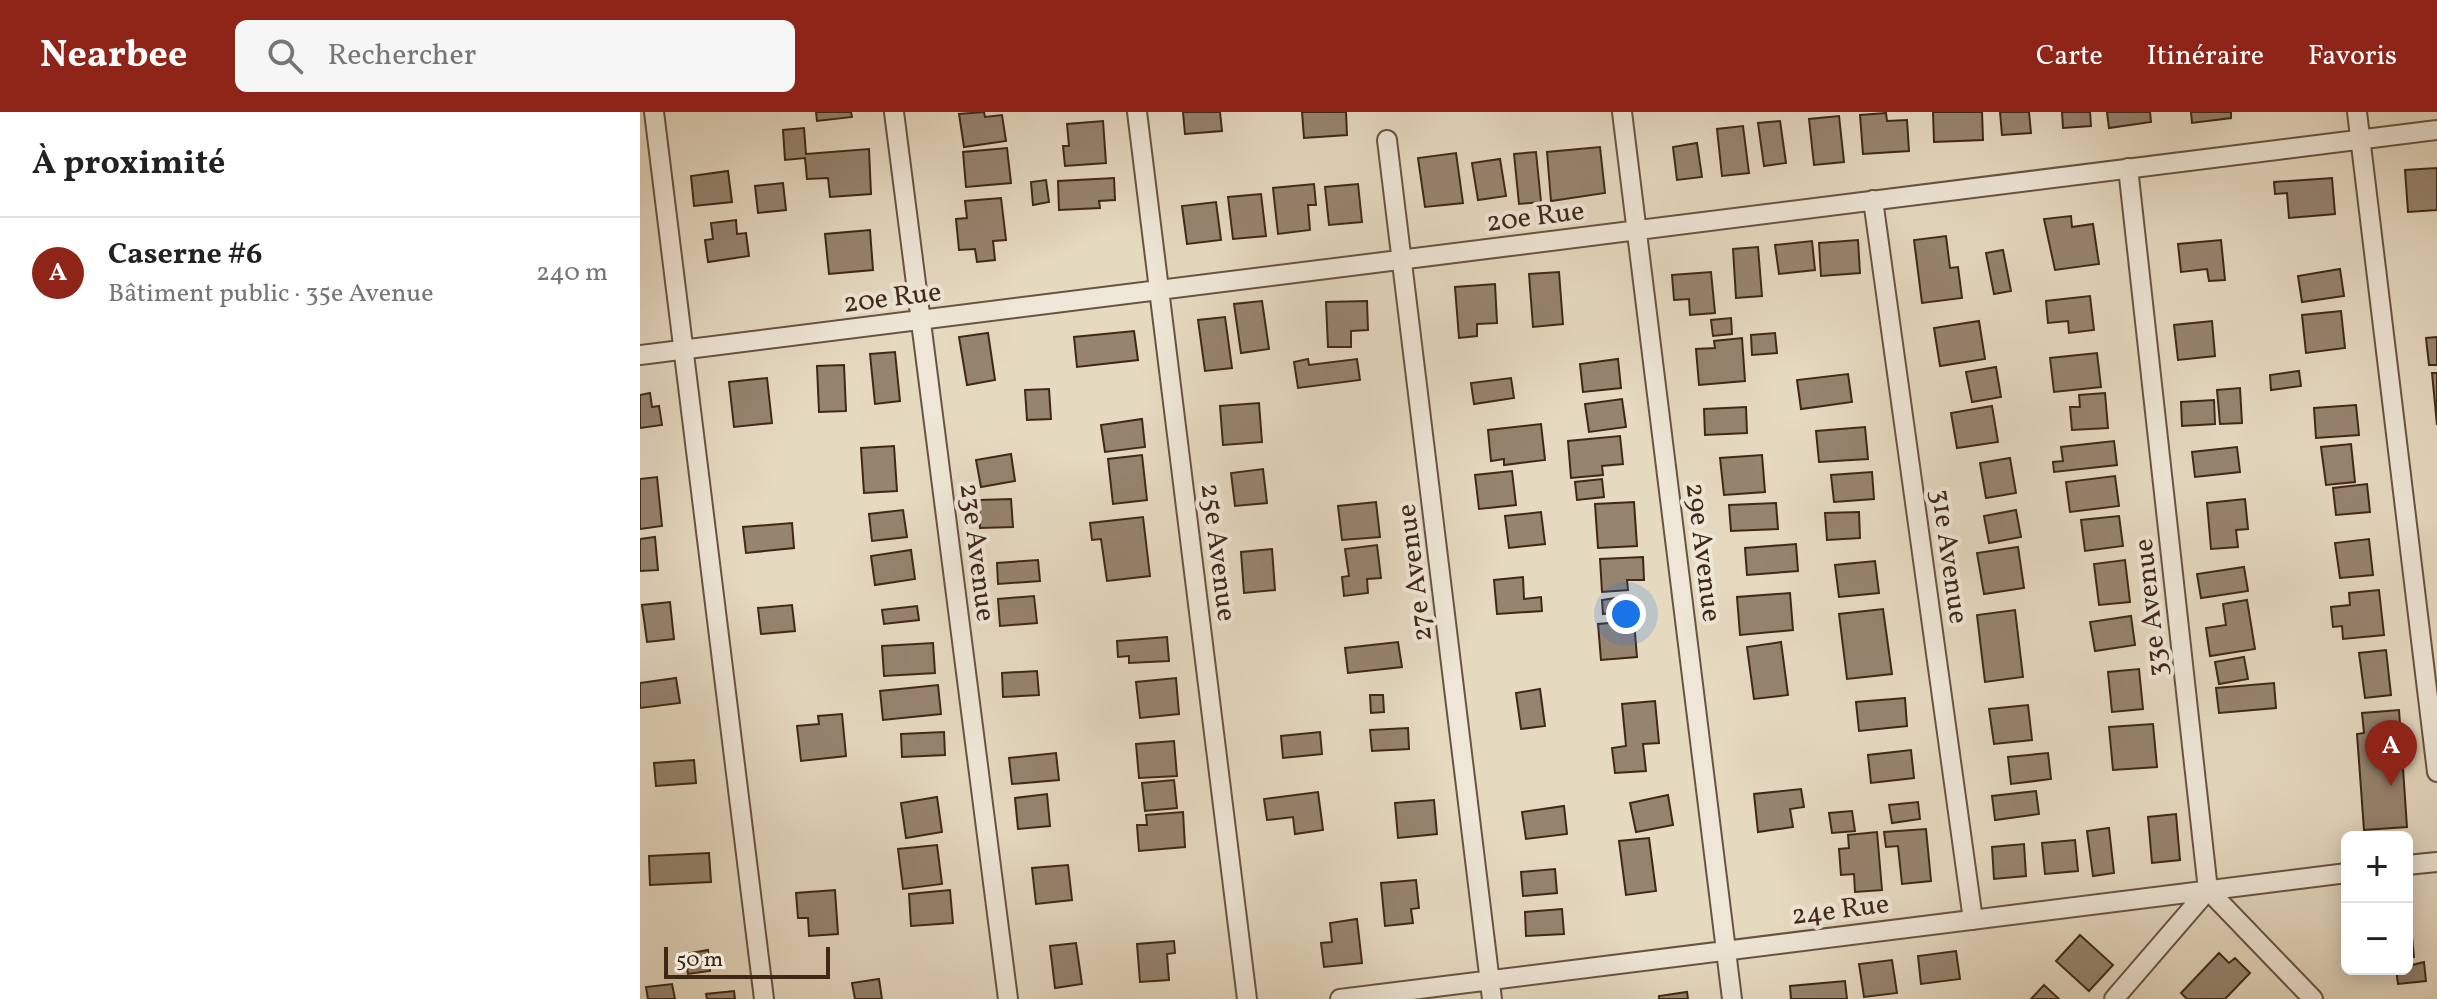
<!DOCTYPE html>
<html lang="fr">
<meta charset="utf-8">
<style>
body{margin:0;font-family:Vollkorn,serif;background:#f6f6f6;color:#222}
.controls{position:absolute;right:24px;bottom:24px;display:grid;overflow:hidden;border-radius:12px;box-shadow:0 4px 20px #0003}
.controls button{width:72px;height:72px;display:grid;place-items:center;padding:0;border:0;border-bottom:2px solid #e0e0e0;background:#fff;color:#222;font:40px sans-serif}
.scale{position:absolute;left:24px;bottom:20px;width:166px;box-sizing:border-box;padding-left:8px;border:4px solid #402817;border-top:0;font-size:22px;line-height:28px;white-space:nowrap;color:#402817;-webkit-text-stroke:6px #eee6d6;paint-order:stroke}
.you{position:absolute;left:986px;top:502px;width:28px;height:28px;margin:-20px;border:6px solid #fff;border-radius:50%;background:#1a73e8;box-shadow:0 0 0 12px #1a73e833}
.badge{display:grid;place-items:center;width:52px;height:52px;border-radius:50%;background:#8f2418;color:#fff;font-size:26px;font-weight:700}
.pin{position:absolute;translate:-50% -66px;filter:drop-shadow(0 2px 4px #0008)}
.pin::after{content:'';position:absolute;top:42px;width:28px;height:24px;background:inherit;clip-path:polygon(0 0,100% 0,50% 100%)}
.list{margin:0;padding:0;list-style:none}
h2{display:flex;justify-content:space-between;align-items:center;height:104px;margin:0;padding:0 32px;font-size:34px}
h2 small{font-size:26px;font-weight:400;color:#767676}
.list li{display:grid;grid-template-columns:52px 1fr auto;gap:24px;align-items:center;box-sizing:border-box;height:112px;padding:0 32px;border-top:2px solid #e0e0e0}
.list b{display:block;font-size:30px;white-space:nowrap}
.list p{margin:0;font-size:26px;white-space:nowrap;color:#767676}
.list em{font-size:26px;font-style:normal;color:#767676}
.icon{flex:none;width:44px;height:44px;fill:none;stroke:currentColor;stroke-width:2;stroke-linecap:round;stroke-linejoin:round}
.map{position:relative;flex:none;width:1797px;height:887px;overflow:hidden}
header{display:flex;align-items:center;gap:48px;box-sizing:border-box;height:112px;padding:0 40px;background:#8f2418;color:#fff}
header strong{font-size:38px}
nav{display:flex;gap:44px;margin-inline-start:auto;font-size:28px}
.search{width:560px;height:72px;background:#f6f6f6;display:flex;align-items:center;gap:20px;box-sizing:border-box;padding:0 28px;border-radius:12px;color:#767676;font-size:30px}
main{display:flex}
aside{flex:1;background:#fff}
.map>svg:first-child{display:block}
.building{fill:#96846f;stroke:#402817;stroke-width:2}
.lines{fill:none;stroke-linecap:round;stroke-linejoin:round}
.minor-casing{stroke:#695441;stroke-width:22}
.minor{stroke:#eee6d6;stroke-width:18}
.labels{text-anchor:middle;stroke-width:8;stroke-linejoin:round;paint-order:stroke}
.street-label{font-size:28px;fill:#402817;stroke:#eee6d6}
</style>
<header>
<strong>Nearbee</strong>
<div class="search"><svg class="icon" aria-label="search" viewBox="0 0 24 24"><circle cx="10" cy="10" r="6"/><path d="M15 15l6 6"/></svg>Rechercher</div>
<nav><a>Carte</a><a>Itinéraire</a><a>Favoris</a></nav>
</header>
<main>
<aside>
<h2>À proximité<small></small></h2>
<ul class="list">
<li><span class="badge">A</span><div><b>Caserne #6</b><p>Bâtiment public · 35e Avenue</p></div><em>240 m</em></li>
</ul>
</aside>
<div class="map">
<svg width="1797" height="887" viewBox="0 0 1797 887">
<rect width="100%" height="100%" fill="#e5d9c0"/>
<filter id="stains"><feTurbulence type="fractalNoise" baseFrequency=".0025" numOctaves="4"/><feColorMatrix values="0 0 0 0 .2 0 0 0 0 .09 0 0 0 0 .02 0 0 0 .5 -.17"/></filter>
<radialGradient id="worn" r=".72"><stop offset=".6" stop-color="#630" stop-opacity="0"/><stop offset="1" stop-color="#630" stop-opacity=".3"/></radialGradient>
<path class="building" d="M176,0H211L212,5L177,9Z
M344,0L345,5L362,3L366,29L324,35L319,2Z
M543,0H580L582,19L545,22Z
M662,0H706L707,23L664,26Z
M1293,0H1342L1343,28L1294,30Z
M1360,0H1389L1391,21L1362,23Z
M1422,0H1450L1451,14L1423,16Z
M1467,0H1510L1511,10L1469,16Z
M1551,0H1591V6L1552,11Z
M1246,1L1247,9L1267,8L1269,39L1223,42L1220,3Z
M1199,4L1204,50L1174,53L1169,7Z
M463,9L466,51L425,54L423,34H429L427,12Z
M1140,9L1146,51L1124,54L1118,11Z
M1103,14L1109,61L1082,64L1077,17Z
M164,16L166,42L229,37L231,82L190,85L188,66L167,67L165,46L145,48L143,18Z
M1057,31L1062,65L1037,68L1033,35Z
M960,35L965,81L911,89L907,40Z
M367,36L371,71L326,75L323,40Z
M896,40L901,90L879,92L874,42Z
M816,41L823,91L785,95L778,46Z
M860,47L866,84L838,88L832,51Z
M1797,56V98L1768,100L1765,58Z
M88,59L92,90L54,94L51,64Z
M474,66L475,88L459,89L460,96L419,98L418,69Z
M1692,66L1695,102L1649,106L1647,81L1635,82L1634,70Z
M406,68L409,90L393,93L391,70Z
M143,71L146,98L118,101L115,74Z
M674,72L676,93H668L670,118L638,122L633,76Z
M718,72L722,110L689,113L685,75Z
M621,82L626,124L593,127L588,85Z
M361,86L366,128L353,129L355,148L337,150L335,137L319,138L316,107L327,106L325,89Z
M576,90L581,128L547,132L542,94Z
M1431,104L1432,115L1453,112L1459,152L1415,158L1404,107Z
M96,108L97,122L106,121L109,144L68,150L65,128L73,127L71,111Z
M230,118L233,158L189,162L185,122Z
M1306,124L1310,156L1318,155L1322,186L1282,191L1274,128Z
M1218,128L1220,161L1181,164L1179,131Z
M1581,128L1585,168L1569,169L1567,157L1541,160L1538,132Z
M1172,129L1175,158L1139,162L1135,133Z
M1118,135L1122,184L1096,186L1093,137Z
M1363,138L1371,179L1354,182L1346,141Z
M1700,157L1704,184L1662,190L1658,164Z
M919,160L923,212L893,215L889,162Z
M1071,160L1075,201L1050,203L1049,187L1034,188L1032,163Z
M855,172L857,211L837,212V224L819,226L815,175Z
M1450,184L1454,218L1429,221L1428,209L1408,211L1406,189Z
M622,189L629,237L601,241L594,192Z
M727,189L728,218L711,219V235H688L686,190Z
M1701,199L1705,236L1666,241L1662,203Z
M585,205L592,256L565,259L558,208Z
M1091,206L1092,222L1073,224L1071,208Z
M1339,209L1345,247L1300,254L1294,216Z
M1572,209L1575,244L1538,248L1534,213Z
M494,219L498,248L437,255L434,225Z
M348,221L355,268L327,273L319,225Z
M1135,221L1137,241L1112,243L1111,223Z
M1797,225V253H1789L1786,226Z
M1102,226L1105,269L1059,273L1056,237L1075,236L1074,229Z
M255,240L260,289L235,292L230,242Z
M1457,241L1461,275L1414,280L1410,246Z
M668,247L669,253L717,247L720,268L658,276L654,250Z
M978,247L981,276L943,280L940,252Z
M204,253L206,299L179,300L177,254Z
M1356,255L1361,285L1332,290L1326,260Z
M1659,259L1661,274L1631,278L1630,263Z
M1792,261H1797V313Z
M1208,262L1212,290L1161,297L1157,268Z
M127,266L132,311L94,315L89,270Z
M871,266L874,286L834,292L831,271Z
M1600,276L1602,311L1580,312L1577,278Z
M409,277L411,307L387,308L385,278Z
M10,281L12,295L19,294L22,313L0,316V283Z
M1465,281L1468,316L1432,318L1430,295H1440L1439,283Z
M982,287L986,315L949,320L945,292Z
M1574,288L1575,312L1542,314L1541,290Z
M619,291L622,330L583,333L580,294Z
M1716,293L1719,323L1676,326L1674,296Z
M1352,294L1358,330L1317,336L1311,301Z
M1106,295L1107,321L1065,323L1064,297Z
M502,307L505,335L465,340L461,313Z
M901,312L905,348L864,353V347L851,349L848,318Z
M1225,315L1228,347L1179,350L1176,319Z
M980,324L983,352L962,354L963,363L931,366L928,329Z
M1474,329L1477,353L1414,360L1413,350L1423,349L1421,335Z
M1711,332L1715,370L1686,373L1681,335Z
M254,334L257,379L224,381L221,336Z
M1597,335L1600,360L1555,365L1552,340Z
M371,342L375,369L341,375L336,348Z
M502,343L507,388L473,392L468,347Z
M1122,343L1125,380L1084,383L1080,346Z
M1370,346L1376,381L1346,386L1340,351Z
M623,357L627,391L595,394L591,361Z
M872,359L876,393L839,397L835,363Z
M1232,360L1234,387L1194,390L1191,363Z
M1475,364L1479,394L1430,400L1426,370Z
M17,365L22,414L0,417V367Z
M962,367L964,385L937,388L935,370Z
M1727,372L1730,400L1696,403L1693,376Z
M371,387L373,415L340,416L339,388Z
M1605,387L1608,417L1596,418L1598,435L1571,437L1567,391Z
M736,390L740,425L702,428L698,394Z
M994,390L997,434L958,436L955,392Z
M1136,391L1138,417L1091,419L1089,393Z
M263,398L267,425L232,429L229,402Z
M1376,398L1381,425L1349,431L1344,404Z
M901,400L905,432L869,436L865,404Z
M1219,400L1220,426L1187,428L1185,401Z
M1479,404L1483,434L1445,439L1441,408Z
M503,405L510,464L467,469L461,427L452,428L450,411Z
M152,411L154,436L106,441L103,415Z
M15,425L18,458L0,459V427Z
M1729,427L1733,463L1700,466L1695,431Z
M1156,432L1158,459L1107,463L1105,436Z
M737,433L741,466L727,467L728,481L704,484L702,465L709,464L705,437Z
M1378,435L1384,476L1344,482L1337,441Z
M632,437L635,478L604,481L601,440Z
M271,438L275,467L235,473L231,444Z
M1003,445L1004,468H987L988,478L962,480L960,447Z
M398,448L400,469L358,472L357,451Z
M1485,448L1490,490L1459,493L1454,452Z
M1235,449L1239,481L1199,485L1195,453Z
M1604,455L1608,479L1561,486L1557,462Z
M883,465L884,487L901,485L902,499L857,502L854,468Z
M1739,478L1744,523L1703,527L1702,514L1693,515L1691,495L1710,493L1709,481Z
M1150,481L1153,518L1100,523L1097,485Z
M394,484L397,511L360,514L358,487Z
M982,485L983,499L963,502L962,488Z
M1607,488L1615,537L1570,544L1566,516L1586,513L1583,492Z
M30,490L34,527L7,530L2,493Z
M152,493L155,519L121,522L118,496Z
M277,494L279,508L244,512L242,498Z
M1243,497L1252,562L1207,567L1199,502Z
M1375,498L1383,565L1345,570L1337,503Z
M1491,504L1495,533L1455,539L1450,510Z
M994,509L997,545L961,548L958,512Z
M527,525L529,549L489,551V544L478,545L477,529Z
M758,530L762,555L708,561L705,536Z
M1141,530L1148,583L1114,587L1107,535Z
M293,531L295,561L244,564L242,534Z
M1746,538L1751,583L1725,586L1719,541Z
M1604,545L1608,567L1579,572L1575,550Z
M1499,557L1503,597L1472,600L1468,560Z
M397,559L399,583L363,585L362,561Z
M36,566L40,591L0,596V571Z
M536,566L539,602L500,606L496,570Z
M1634,571L1636,596L1579,601L1576,576Z
M298,573L301,602L243,608L240,579Z
M900,577L905,614L881,617L876,581Z
M730,583H743L744,600L731,601Z
M1265,586L1267,614L1219,619L1216,590Z
M1015,589L1019,631L1003,632L1006,659L975,661L972,636L986,634L982,592Z
M1388,593L1392,628L1354,632L1349,597Z
M1759,598L1767,715L1724,718L1717,622L1724,621L1722,601Z
M202,602L206,644L161,649L157,614L179,612L178,604Z
M1513,612L1517,655L1473,658L1469,615Z
M768,616L769,637L732,639L730,618Z
M304,620L305,643L262,645L261,622Z
M680,620L682,642L643,646L641,624Z
M534,629L537,664L499,666L496,632Z
M1271,638L1274,666L1231,671L1228,643Z
M416,641L419,668L372,672L369,646Z
M1408,641L1411,667L1371,672L1368,645Z
M54,648L56,671L16,674L14,651Z
M534,668L537,696L505,699L502,671Z
M1161,677L1164,695L1150,697L1153,715L1118,720L1114,682Z
M1396,679L1399,702L1355,708L1352,684Z
M678,680L683,718L655,722L653,705L627,708L624,687Z
M407,682L410,714L378,717L375,686Z
M1028,683L1033,713L996,720L990,691Z
M297,685L302,720L266,726L261,691Z
M794,688L797,722L758,726L755,691Z
M1278,690L1280,707L1252,711L1249,693Z
M924,694L927,722L886,727L882,700Z
M1212,699L1215,719L1192,721L1189,701Z
M543,700L545,735L499,739L497,713H507L506,703Z
M1536,702L1540,748L1512,751L1508,705Z
M1469,716L1474,761L1453,764L1447,719Z
M1286,717L1291,769L1262,772L1258,734L1246,735L1244,720Z
M1237,720L1242,778L1215,780L1214,762L1201,763L1199,737L1209,736L1208,723Z
M1009,726L1016,779L986,783L979,729Z
M1435,728L1438,759L1405,762L1402,731Z
M1384,732L1386,764L1354,767L1352,735Z
M297,733L302,772L263,777L258,737Z
M69,741L71,770L10,773L9,744Z
M428,753L432,788L396,792L392,756Z
M915,757L917,781L883,784L881,760Z
M776,768L779,796L771,797L773,811L745,814L741,771Z
M1767,776L1774,845L1767,846Z
M195,778L198,822L169,824L168,806H158L156,781Z
M310,778L313,811L271,814L269,782Z
M922,797L924,822L886,824L885,800Z
M717,807L722,851L684,855L681,831L692,830L690,811Z
M1440,823L1473,853L1449,879L1416,849Z
M534,829L535,841L527,842L529,868L500,870L497,832Z
M436,831L442,872L415,876L410,834Z
M68,838L70,859L48,862L45,842Z
M1316,839L1320,867L1281,872L1278,844Z
M1579,841L1589,851L1595,846L1610,861L1585,887H1547L1541,881Z
M1252,848L1257,881L1224,885L1219,852Z
M1784,850L1786,869L1758,872L1756,857Z
M239,867L242,887H215L212,871Z
M1205,869L1207,887H1151L1150,874Z
M32,872L35,887H8L6,875Z
M1404,873L1419,887H1391Z
M94,879L95,887H67L66,882Z
M1047,880L1048,887H1019V884Z"/>
<g class="lines">
<g class="minor-casing">
<path id="minor" d="M14,0L124,887
M254,0L368,887
M497,0L607,887
M982,0L1092,887
M1717,0L1797,660
M747,28L852,887
M1488,56L1568,778L1673,887
M1233,88L1333,808
M0,243L1797,18
M1767,753L1797,750
M700,887L1707,761
M1474,887L1568,778"/>
</g>
<use href="#minor" class="minor"/>
</g>
<g class="labels">
<g class="street-label">
<text transform="translate(895 103) rotate(-7)" y="10">20e Rue</text>
<text transform="translate(252 184) rotate(-7)" y="10">20e Rue</text>
<text transform="translate(339 440) rotate(83)" y="10">23e Avenue</text>
<text transform="translate(580 440) rotate(83)" y="10">25e Avenue</text>
<text transform="translate(1065 440) rotate(83)" y="10">29e Avenue</text>
<text transform="translate(1311 444) rotate(82)" y="10">31e Avenue</text>
<text transform="translate(773 461) rotate(-97)" y="10">27e Avenue</text>
<text transform="translate(1509 496) rotate(-96)" y="10">33e Avenue</text>
<text transform="translate(1200 796) rotate(-7)" y="10">24e Rue</text>
</g>
</g>
<rect width="100%" height="100%" filter="url(#stains)"/>
<rect width="100%" height="100%" fill="url(#worn)"/>
</svg>
<div class="controls">
<button>+</button>
<button>−</button>
</div>
<div class="scale">50 m</div>
<div class="you"></div>
<div class="pin badge" style="left:1751px;top:674px">A</div>
</div>
</main>
